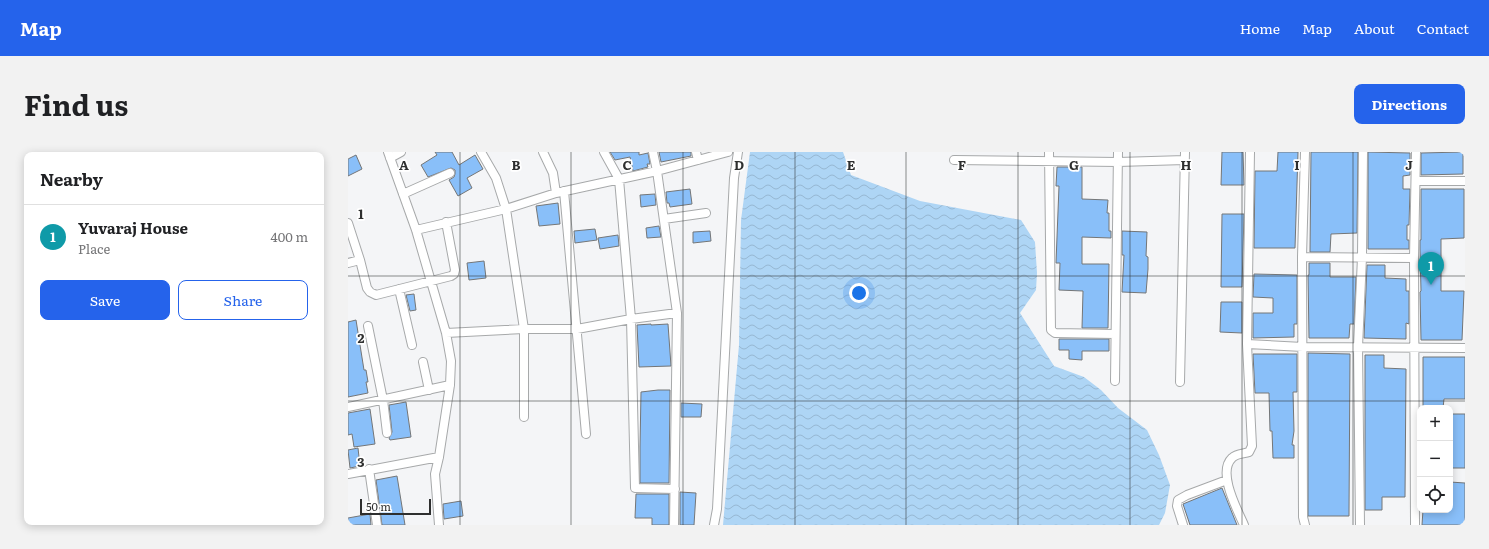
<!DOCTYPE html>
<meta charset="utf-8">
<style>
body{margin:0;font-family:Literata,serif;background:#f2f2f2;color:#202124}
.controls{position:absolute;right:12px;bottom:12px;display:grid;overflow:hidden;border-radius:8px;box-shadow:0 2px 10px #0003}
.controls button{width:36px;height:36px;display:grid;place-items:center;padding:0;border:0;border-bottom:1px solid #e0e0e0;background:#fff;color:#202124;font:20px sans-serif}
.scale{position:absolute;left:12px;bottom:10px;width:71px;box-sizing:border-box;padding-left:4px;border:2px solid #2e2f2f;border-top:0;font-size:11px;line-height:14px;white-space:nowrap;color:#2e2f2f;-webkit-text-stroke:3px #fff;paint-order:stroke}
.you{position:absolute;left:511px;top:141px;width:14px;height:14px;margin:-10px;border:3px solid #fff;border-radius:50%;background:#1a73e8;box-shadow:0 0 0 6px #1a73e833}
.badge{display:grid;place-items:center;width:26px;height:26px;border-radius:50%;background:#2563eb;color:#fff;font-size:13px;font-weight:700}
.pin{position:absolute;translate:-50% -33px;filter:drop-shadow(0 1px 2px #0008)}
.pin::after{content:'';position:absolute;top:21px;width:14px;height:12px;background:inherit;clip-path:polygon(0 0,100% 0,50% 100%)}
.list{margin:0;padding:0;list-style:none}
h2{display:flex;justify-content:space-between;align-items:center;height:52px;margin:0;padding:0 16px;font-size:17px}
h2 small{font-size:13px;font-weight:400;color:#757577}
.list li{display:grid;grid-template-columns:26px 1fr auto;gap:12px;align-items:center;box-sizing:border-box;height:64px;padding:0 16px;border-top:1px solid #e0e0e0}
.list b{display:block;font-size:15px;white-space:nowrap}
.list p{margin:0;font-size:13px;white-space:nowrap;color:#757577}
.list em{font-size:13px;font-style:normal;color:#757577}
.actions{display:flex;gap:8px;padding:12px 16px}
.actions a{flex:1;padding:9px 0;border:1px solid #2563eb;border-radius:8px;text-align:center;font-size:14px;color:#2563eb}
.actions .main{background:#2563eb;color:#fff}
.icon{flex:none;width:22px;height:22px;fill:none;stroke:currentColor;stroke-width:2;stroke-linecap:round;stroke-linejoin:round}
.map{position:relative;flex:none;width:1117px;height:373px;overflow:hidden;border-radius:8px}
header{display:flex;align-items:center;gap:24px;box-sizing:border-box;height:56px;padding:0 20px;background:#2563eb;color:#fff}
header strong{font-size:19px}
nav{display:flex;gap:22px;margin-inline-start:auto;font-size:14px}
.intro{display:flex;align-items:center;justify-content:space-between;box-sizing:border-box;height:96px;padding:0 24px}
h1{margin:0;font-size:28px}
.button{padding:10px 18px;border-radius:8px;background:#2563eb;color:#fff;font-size:14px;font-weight:700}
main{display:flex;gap:24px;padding:0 24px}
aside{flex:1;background:#fff;border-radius:8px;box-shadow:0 2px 10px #0003}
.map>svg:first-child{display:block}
.water{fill:url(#water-waves)}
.building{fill:#89bff9;stroke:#747677}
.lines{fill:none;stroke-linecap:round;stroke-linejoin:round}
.street-casing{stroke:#a7a9aa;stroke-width:10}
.street{stroke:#fff;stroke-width:8}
.grid{fill:none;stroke:#2e2f2f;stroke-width:1;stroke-opacity:0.55}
.grid-label{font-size:13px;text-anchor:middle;font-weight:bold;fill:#2e2f2f;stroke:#fff;stroke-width:3.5;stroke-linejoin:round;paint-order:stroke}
</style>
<header>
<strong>Map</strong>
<nav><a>Home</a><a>Map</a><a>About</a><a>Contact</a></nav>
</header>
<div class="intro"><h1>Find us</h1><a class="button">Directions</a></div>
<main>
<aside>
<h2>Nearby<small></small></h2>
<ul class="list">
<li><span class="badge" style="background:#0f9aa8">1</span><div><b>Yuvaraj House</b><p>Place</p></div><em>400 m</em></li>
</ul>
<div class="actions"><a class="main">Save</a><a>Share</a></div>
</aside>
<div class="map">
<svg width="1117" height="373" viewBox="0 0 1117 373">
<defs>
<pattern id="water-waves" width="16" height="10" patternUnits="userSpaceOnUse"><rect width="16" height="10" fill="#aed5f5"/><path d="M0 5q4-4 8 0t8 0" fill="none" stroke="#96b7d2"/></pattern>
</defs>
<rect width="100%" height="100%" fill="#f4f5f7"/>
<path class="water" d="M402,0H495L503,23L572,49L673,68L687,90L689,121L688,138L672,161L706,214L736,225L753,238L770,256L799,278L811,303L822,333L817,361L811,373H375L391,193L393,68Z"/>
<path class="building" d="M87,0H104L111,13L127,3L135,17L119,26L124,36L110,44L101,28L106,25L107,22V18L103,16L80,25L73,13L89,3Z
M262,0H291V3L300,1L302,12H299L300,15L285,19L282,5L267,8Z
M311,0H343V4L313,10Z
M874,0H895L896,33H873Z
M930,0H950L947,96H906L907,19H929Z
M963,0H1010L1009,81L983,82L982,100H962Z
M1020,0L1062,1V23L1055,24V37H1062L1061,73H1059V88H1061V97H1020Z
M1115,0V22L1073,23V1Z
M8,3L14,17L0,24V7Z
M709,15H734V47L760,48L759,61H761V79H763V86L734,85V112H761L760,176H734L735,139L711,138L712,111H708L711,34H708Z
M342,37L344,52L322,55L321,51H319L318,40Z
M1073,37H1116V86L1093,87V139H1116L1114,188H1073L1072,140L1073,139L1072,97V88H1073Z
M307,42L308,53L293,55L292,43Z
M210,51L212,72L191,74L188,54Z
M874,62H896L894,135H873Z
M311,74L313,85L299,86L298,76Z
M247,77L249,88L227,91L226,79Z
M362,79L363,89L345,91V80Z
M774,79L799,80L798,104L800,105V117L798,141L774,140L776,103H774Z
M270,83L271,94L252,97L250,86Z
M136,109L138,126L121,128L119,111Z
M961,111H982V125H1008L1006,172H1002L1001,186H961L960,123H961Z
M1019,113H1037V126L1058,127V139H1061V172L1058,171V187L1016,186Z
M906,122L949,123V172H946V185L905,186V161H925V146L905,145Z
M66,142L68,158L62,159L58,143Z
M873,150H894V181L872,180Z
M8,168L16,218H18L20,230H18L20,241L0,245V170Z
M303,172V173L320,172L323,214L291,215L289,173Z
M711,187H761V199H734V208L721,207V198H711Z
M960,201L1002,202L1001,364H960Z
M905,202H949V240H945L946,279L944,293H946V306H925L924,279H922L921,241H907Z
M1017,203H1036V216L1058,217L1057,345H1034V358H1017Z
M1075,205H1117V247H1096L1095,256H1075Z
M310,238H322L321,331H292V295L293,240Z
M58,250L63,285L42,288L41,286L44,280L41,253Z
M333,251L354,252L353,265H333Z
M22,257L27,292L6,295L4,282L0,283V261Z
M1102,262H1117V316H1102Z
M10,296L12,314L2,316L0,298Z
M49,324L57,373H34L28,328Z
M1102,330L1117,331V373H1074L1075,358H1102Z
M874,336L889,373H842L835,352Z
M332,340L348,341L346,373H332Z
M288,342H321V373H304V366H287Z
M113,349L115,364L96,367L95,352Z
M22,362L23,373H0V366Z"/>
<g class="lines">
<g class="street-casing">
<path id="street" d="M40,0L68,78L98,181L103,209L102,233L91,305L87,322L91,373
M133,0L148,26L158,57L176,177V265
M195,0L205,21L208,41
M256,0L271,27L283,167L287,336L327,337
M305,0L309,19L329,161L326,373
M348,0L350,8
M701,0L703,178L707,181L767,182
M42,6L53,0
M606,8L770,10L837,8
M1068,29H1117
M216,39L238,282
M55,42L102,21
M316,67L358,61
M0,71L12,108
M68,78L158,57L208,41L309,19L380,0
M954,105L1066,106
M0,111L12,108L19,136L22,140L28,143L103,124L106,122L107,118L98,70
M51,137L64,193
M20,174L35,248L39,281
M98,181L176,177H229L283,167L329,161
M899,192L955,195L1117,196
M75,210L81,238
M767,229L770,0
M832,230L837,0
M0,255L102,233
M21,317L29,373
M0,322L91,305
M366,373L369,357L386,26L390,0
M835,373L829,354L830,348L839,343L879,328
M896,373C889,357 869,320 884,306C889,301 896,302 901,300L904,294L899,192L902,0
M957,373L955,365L954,105L957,0
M1012,373L1010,195L1014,105L1015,0
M1067,373L1066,106L1068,0"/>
</g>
<use href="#street" class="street"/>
</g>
<path class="grid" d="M112,0V373M223,0V373M335,0V373M447,0V373M558,0V373M670,0V373M782,0V373M894,0V373M1005,0V373M0,124H1117M0,249H1117"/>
<g class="grid-label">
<text x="56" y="18">A</text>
<text x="168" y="18">B</text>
<text x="279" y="18">C</text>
<text x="391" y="18">D</text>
<text x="503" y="18">E</text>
<text x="614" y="18">F</text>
<text x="726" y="18">G</text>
<text x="838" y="18">H</text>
<text x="949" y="18">I</text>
<text x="1061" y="18">J</text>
<text x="13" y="67">1</text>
<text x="13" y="191">2</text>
<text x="13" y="315">3</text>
</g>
</svg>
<div class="controls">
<button>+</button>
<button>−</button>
<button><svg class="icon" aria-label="locate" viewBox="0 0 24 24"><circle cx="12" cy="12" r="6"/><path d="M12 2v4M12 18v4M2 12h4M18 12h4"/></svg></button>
</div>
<div class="scale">50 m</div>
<div class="you"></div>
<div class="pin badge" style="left:1083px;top:133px;background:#0f9aa8">1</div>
</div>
</main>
